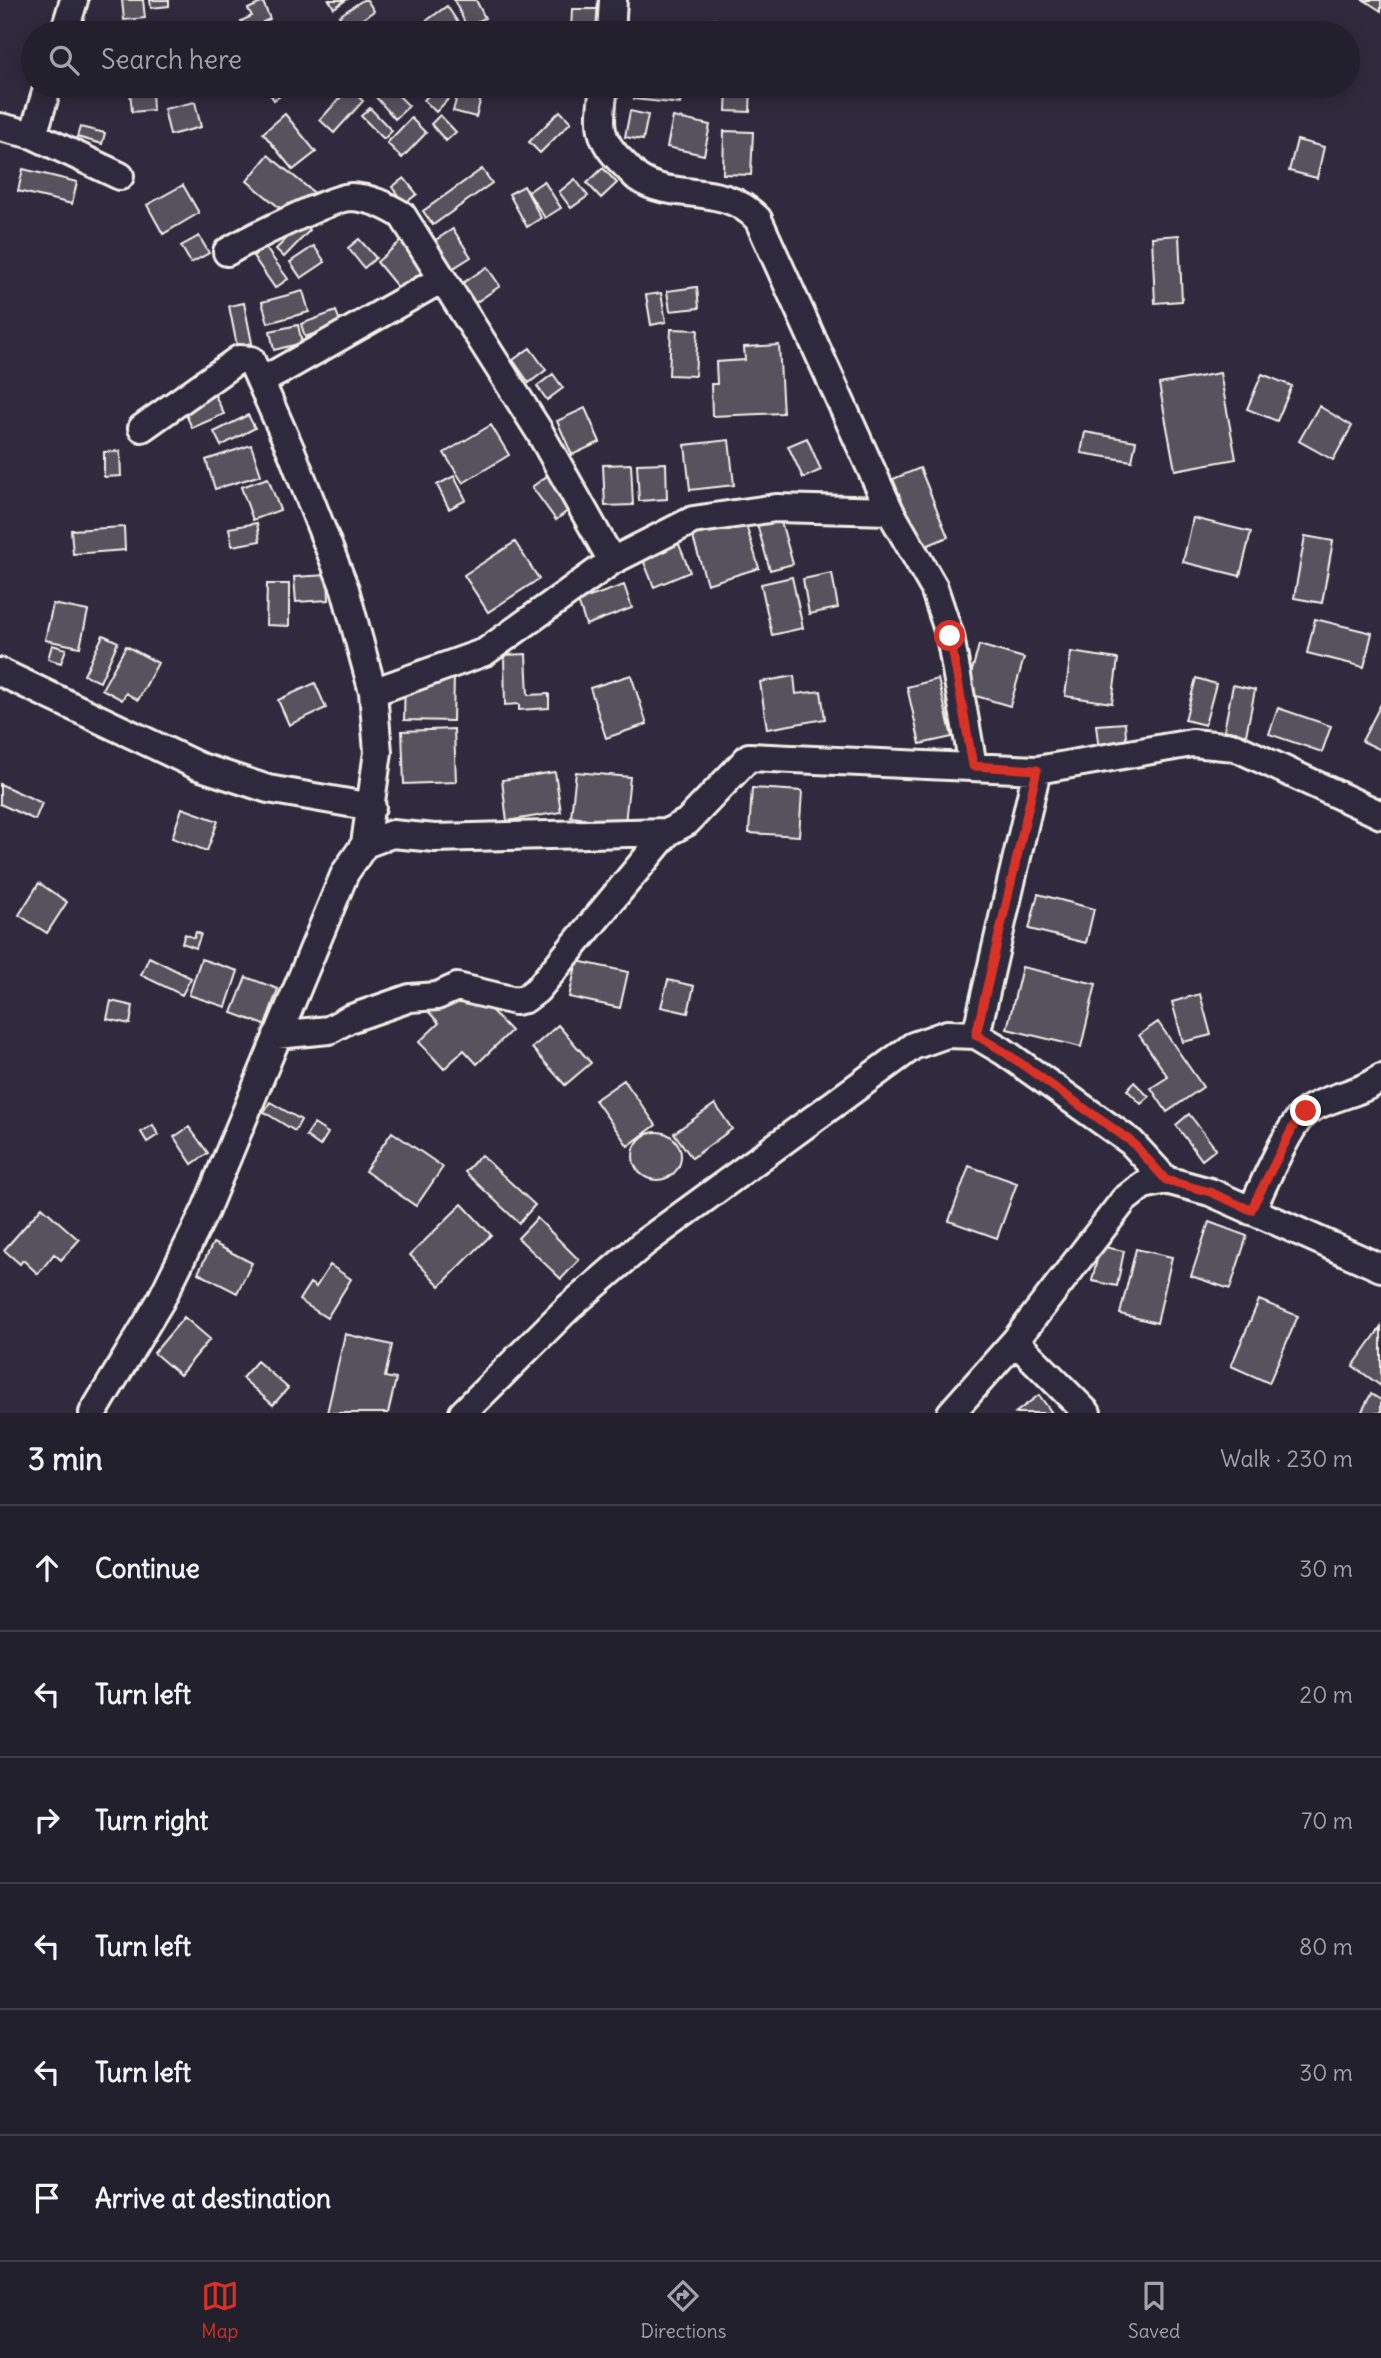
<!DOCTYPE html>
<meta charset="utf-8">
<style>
body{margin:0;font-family:Delius,sans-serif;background:#2b2836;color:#f1f3f6}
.stop{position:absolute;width:21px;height:21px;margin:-16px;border:5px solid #d93025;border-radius:50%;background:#fff}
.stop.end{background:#d93025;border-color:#fff;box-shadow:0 2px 7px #0008}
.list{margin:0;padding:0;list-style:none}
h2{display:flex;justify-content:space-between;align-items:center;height:91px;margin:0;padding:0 28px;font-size:30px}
h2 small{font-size:23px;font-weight:400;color:#a3a3aa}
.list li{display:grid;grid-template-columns:46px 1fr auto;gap:21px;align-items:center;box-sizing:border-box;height:126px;padding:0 28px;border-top:2px solid #403e4a}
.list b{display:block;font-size:26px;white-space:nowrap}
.list em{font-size:23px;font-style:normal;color:#a3a3aa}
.icon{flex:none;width:38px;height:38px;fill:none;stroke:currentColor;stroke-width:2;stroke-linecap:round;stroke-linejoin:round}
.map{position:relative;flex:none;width:1381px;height:1413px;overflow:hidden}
.search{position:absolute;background:#23202e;box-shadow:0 4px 18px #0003;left:21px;right:21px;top:21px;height:77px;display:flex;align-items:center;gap:18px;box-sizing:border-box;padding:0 24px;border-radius:38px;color:#a3a3aa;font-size:26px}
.sheet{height:847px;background:#23202e}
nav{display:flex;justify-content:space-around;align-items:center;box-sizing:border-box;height:98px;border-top:2px solid #403e4a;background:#23202e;font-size:19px;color:#a3a3aa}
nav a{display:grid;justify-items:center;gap:4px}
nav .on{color:#d93025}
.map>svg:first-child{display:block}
.building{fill:#56525f;stroke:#f4f1e8;stroke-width:2}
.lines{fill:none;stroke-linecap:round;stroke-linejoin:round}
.minor-casing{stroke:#f4f1e8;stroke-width:32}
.minor{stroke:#2f2a3d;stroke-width:26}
.route{stroke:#d93025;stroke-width:9}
</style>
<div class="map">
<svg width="1381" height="1413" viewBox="0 0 1381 1413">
<rect width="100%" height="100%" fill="#2f2a3d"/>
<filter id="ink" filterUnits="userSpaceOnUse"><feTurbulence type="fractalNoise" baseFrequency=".0143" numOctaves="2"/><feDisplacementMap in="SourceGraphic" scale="14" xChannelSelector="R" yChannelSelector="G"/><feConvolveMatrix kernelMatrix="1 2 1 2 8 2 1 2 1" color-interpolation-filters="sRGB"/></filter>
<g filter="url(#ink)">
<path class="building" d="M122,0H143L145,18L124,20Z
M150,0H169V6L151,8Z
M329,0H346L334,8Z
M363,0H367L374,11L348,29L339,16Z
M454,0H476L485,18L467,27Z
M1364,0H1381V11Z
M263,2L270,19L263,22L267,30L247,33L241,21L252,16L248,9Z
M447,6L465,33H435L426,21Z
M572,9H601L600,33L571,32Z
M712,19L722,21L721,33H710Z
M163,27H185V33H163Z
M66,86H107L103,97Z
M265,86H295L274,100Z
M389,86L409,106L395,119L376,97Z
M437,86H446L454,93L436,112L424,100Z
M460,86H484L476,117L453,111Z
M636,86H682L680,104L634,99Z
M727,86H751L750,112L726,111Z
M349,88L363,101L334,133L320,120Z
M152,89L153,110L132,112L130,90Z
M195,102L201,127L170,135L164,109Z
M370,108L392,131L384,139L361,116Z
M560,111L571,122L540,153L529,142Z
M630,111L648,115L643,140L625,137Z
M285,114L316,152L293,170L263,133Z
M440,115L456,132L446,141L431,124Z
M673,117L710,125L704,155L667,147Z
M411,118L426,133L402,158L387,143Z
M80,127L105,133L102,144L77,137Z
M724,131L753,132L751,175L723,174Z
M1297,140L1324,147L1317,178L1289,171Z
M268,155L318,196L297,222L247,181Z
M603,168L617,183L601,198L587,183Z
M23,169L77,182L72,204L18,191Z
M482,169L492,183L433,225L423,211Z
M404,178L417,194L404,204L392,187Z
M575,179L588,196L571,208L559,192Z
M544,181L561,208L545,218L528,192Z
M183,185L199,213L163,234L147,205Z
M524,186L541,218L527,227L509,194Z
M302,223L310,230L284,257L276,249Z
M453,229L471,257L452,269L434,241Z
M1179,235L1182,301L1155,303L1152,237Z
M199,236L209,253L191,263L181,246Z
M359,239L376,258L364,268L348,248Z
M401,241L425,269L400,290L377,262Z
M314,246L325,262L301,278L290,262Z
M265,247L288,279L275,288L253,256Z
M487,267L500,286L465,310L452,290Z
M697,287L699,308L670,311L667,291Z
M303,291L309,312L268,323L262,302Z
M661,293L666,322L651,325L646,295Z
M244,303L252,343L237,346L229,306Z
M336,311L341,324L305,337L301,324Z
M298,325L302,343L274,350L270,331Z
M671,329L698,330L695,376L669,375Z
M779,345L783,413L712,416L711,384H717L716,362L745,360L744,347Z
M530,348L546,370L529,383L513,360Z
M1220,373L1236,459L1175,470L1159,384Z
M553,374L563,388L547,400L537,386Z
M1262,374L1292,386L1277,421L1247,409Z
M215,395L224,414L192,428L184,410Z
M1319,406L1352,426L1333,460L1299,441Z
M585,408L600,442L572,455L557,421Z
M248,415L255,428L221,446L214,432Z
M491,425L509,455L463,483L444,453Z
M1085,432L1136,441L1132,461L1081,453Z
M807,438L821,470L803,478L788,446Z
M729,440L734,485L690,490L685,445Z
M251,445L261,475L215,489L206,460Z
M120,451L121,476L104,477V452Z
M666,463L667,499L639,501L637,464Z
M631,464L633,505L605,506L603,465Z
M920,468L948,537L921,548L893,479Z
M551,473L575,505L556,520L532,487Z
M454,476L466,500L449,509L437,485Z
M268,478L280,510L253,520L241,487Z
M778,511L793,564L770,570L755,517Z
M743,515L759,568L707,584L691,531Z
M1193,518L1251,532L1240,576L1183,562Z
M257,523L260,541L232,546L229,528Z
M124,527L125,550L73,554L71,530Z
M1305,536L1333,541L1322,603L1294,598Z
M676,537L690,572L654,587L640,552Z
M515,542L539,579L488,612L464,575Z
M832,573L838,608L809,614L803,579Z
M328,575L329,600L296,602L294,577Z
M792,577L803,628L772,635L761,584Z
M267,584H289V626L266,625Z
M624,585L632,608L586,625L578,601Z
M53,604L88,611L80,647L45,640Z
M1315,619L1372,633L1364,667L1307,653Z
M103,635L118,642L100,682L84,675Z
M52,645L66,649L61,663L48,659Z
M979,645L1024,658L1010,706L966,693Z
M126,646L158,663L138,700L126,693L122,700L102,689Z
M1071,652L1118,659L1112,703L1065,696Z
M526,654L528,695L549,694V708L519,710V704L505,705L504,655Z
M631,675L647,724L606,738L590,688Z
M405,676L454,677L453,721L404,720Z
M794,676L796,694L821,691L825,719L767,729L760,682Z
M1196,678L1216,684L1205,725L1185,720Z
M938,679L952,737L920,744L907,687Z
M315,683L326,708L289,725L278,700Z
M1233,685L1255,690L1246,735L1224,730Z
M1381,704V750L1362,741Z
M1278,708L1331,726L1322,752L1269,734Z
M1125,723L1127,748L1099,751L1096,725Z
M454,729L456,782L404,784L402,731Z
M555,772L561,812L507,821L502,780Z
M576,772L630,777L625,823L571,817Z
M0,784L42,803L35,820L0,804Z
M752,788L802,791L799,836L749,833Z
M182,808L218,821L207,851L172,838Z
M39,883L67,902L47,933L19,915Z
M1038,894L1094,909L1086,943L1029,929Z
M196,932L201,934L196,948L182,943L185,934L194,938Z
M149,957L191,978L182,995L141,975Z
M201,959L238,971L226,1007L189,995Z
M577,961L628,972L620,1008L569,997Z
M1022,967L1096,984L1081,1047L1007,1029Z
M458,975L511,1031L477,1064L464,1050L444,1069L419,1042L439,1023L424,1007Z
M246,977L278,989L265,1025L232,1013Z
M668,980L694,986L688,1013L661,1007Z
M1200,994L1211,1035L1183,1042L1172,1002Z
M111,1001L133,1006L130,1024L107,1019Z
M1158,1022L1203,1087L1167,1112L1151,1088L1168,1077L1139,1035Z
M558,1025L591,1063L565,1085L532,1048Z
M624,1080L656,1125L628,1146L595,1100Z
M1134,1082L1149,1097L1141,1104L1127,1090Z
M270,1102L301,1120L295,1131L264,1112Z
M715,1104L732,1129L692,1158L674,1133Z
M1189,1114L1216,1149L1202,1160L1176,1125Z
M314,1124L328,1133L320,1146L306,1136Z
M153,1125L158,1135L147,1142L141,1132Z
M189,1127L208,1153L192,1164L174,1137Z
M392,1132L443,1167L416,1206L365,1171Z
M633 1156a24 24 0 1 1 48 0a24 24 0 1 1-48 0Z
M481,1155L535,1205L519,1223L465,1172Z
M969,1166L1017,1183L997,1238L949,1221Z
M462,1204L491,1235L440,1286L410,1255Z
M42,1207L79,1240L61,1260L54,1254L38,1274L23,1260L20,1264L4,1250Z
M537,1218L579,1260L561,1279L518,1238Z
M1209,1222L1247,1236L1230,1289L1191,1276Z
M213,1243L252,1263L237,1293L198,1273Z
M1100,1246L1124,1251L1117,1286L1092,1281Z
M1136,1249L1172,1257L1157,1323L1120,1314Z
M330,1265L351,1279L327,1318L299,1300L310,1283L316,1287Z
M1259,1300L1298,1316L1269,1383L1231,1366Z
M184,1317L210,1339L180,1375L154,1353Z
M1381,1327V1386L1353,1366Z
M345,1334L392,1345L385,1377L396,1379L388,1413H327Z
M257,1361L288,1388L273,1405L242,1378Z
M1371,1394L1381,1400V1413H1361Z
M1039,1395L1052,1413H1015Z"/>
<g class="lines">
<g class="minor-casing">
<path id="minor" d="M64,33L74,0
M611,33L613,0
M604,86C600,121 595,137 623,163C628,168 633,174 638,178C673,202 722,181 758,219L890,511L934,588L950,636L973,766
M0,127L33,135L120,176
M33,135L48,86
M227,252C247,240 333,197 351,197C371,198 385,205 402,215L539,431L612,561
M262,381L442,279
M142,428L239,359L251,360L292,453L345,589L373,692L378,752L365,844
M0,672L198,766L268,789L372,807
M373,692L485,652L612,561L693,520L776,508L890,511
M277,1035L329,1030L349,1019L410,998L437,996L457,987L515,1001L525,999L537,990L668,832
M976,1035L1037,770
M1251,1211C1262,1189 1289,1123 1307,1111C1329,1096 1358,1095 1381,1078
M1015,1341L1087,1413
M93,1413L161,1300L205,1211L345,873L365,844L392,834L435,838L668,832L687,822L749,757L1037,770L1192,743L1235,747L1381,815
M463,1413L568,1308L644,1243L913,1046L947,1034L976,1035L1003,1051L1131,1142L1166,1180
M951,1413L1015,1341L1124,1200L1143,1185L1166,1180L1210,1192L1381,1268"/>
</g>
<use href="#minor" class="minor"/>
</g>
</g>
<g class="lines" filter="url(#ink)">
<path class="route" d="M950,636L973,766L1037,770L976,1035L1003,1051L1132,1142L1166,1180L1210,1192L1251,1210L1294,1125L1306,1111"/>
</g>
</svg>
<div class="stop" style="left:950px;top:636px"></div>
<div class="stop end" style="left:1306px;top:1111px"></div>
<div class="search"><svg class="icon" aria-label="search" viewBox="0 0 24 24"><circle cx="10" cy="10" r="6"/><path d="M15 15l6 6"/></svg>Search here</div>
</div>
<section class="sheet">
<h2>3 min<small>Walk · 230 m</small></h2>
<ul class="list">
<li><svg class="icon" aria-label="ahead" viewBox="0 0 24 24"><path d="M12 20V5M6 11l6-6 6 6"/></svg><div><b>Continue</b></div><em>30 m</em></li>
<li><svg class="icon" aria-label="left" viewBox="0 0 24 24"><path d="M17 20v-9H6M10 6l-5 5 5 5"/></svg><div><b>Turn left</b></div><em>20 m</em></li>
<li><svg class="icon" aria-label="right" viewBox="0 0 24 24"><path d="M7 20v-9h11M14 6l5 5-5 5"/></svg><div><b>Turn right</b></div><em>70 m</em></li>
<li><svg class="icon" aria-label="left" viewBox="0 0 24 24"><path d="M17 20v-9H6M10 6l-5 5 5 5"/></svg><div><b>Turn left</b></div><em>80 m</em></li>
<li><svg class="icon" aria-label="left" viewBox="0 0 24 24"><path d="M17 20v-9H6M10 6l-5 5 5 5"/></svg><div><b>Turn left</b></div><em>30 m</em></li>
<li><svg class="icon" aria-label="arrive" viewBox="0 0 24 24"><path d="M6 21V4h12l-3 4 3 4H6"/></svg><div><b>Arrive at destination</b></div></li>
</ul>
</section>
<nav>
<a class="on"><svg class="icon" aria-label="map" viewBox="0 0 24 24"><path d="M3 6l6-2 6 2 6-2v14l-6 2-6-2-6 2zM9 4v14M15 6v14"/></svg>Map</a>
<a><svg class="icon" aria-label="directions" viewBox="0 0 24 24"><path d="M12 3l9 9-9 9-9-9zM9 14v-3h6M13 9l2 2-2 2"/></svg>Directions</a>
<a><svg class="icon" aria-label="saved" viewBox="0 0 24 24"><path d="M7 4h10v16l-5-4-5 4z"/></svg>Saved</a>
</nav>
